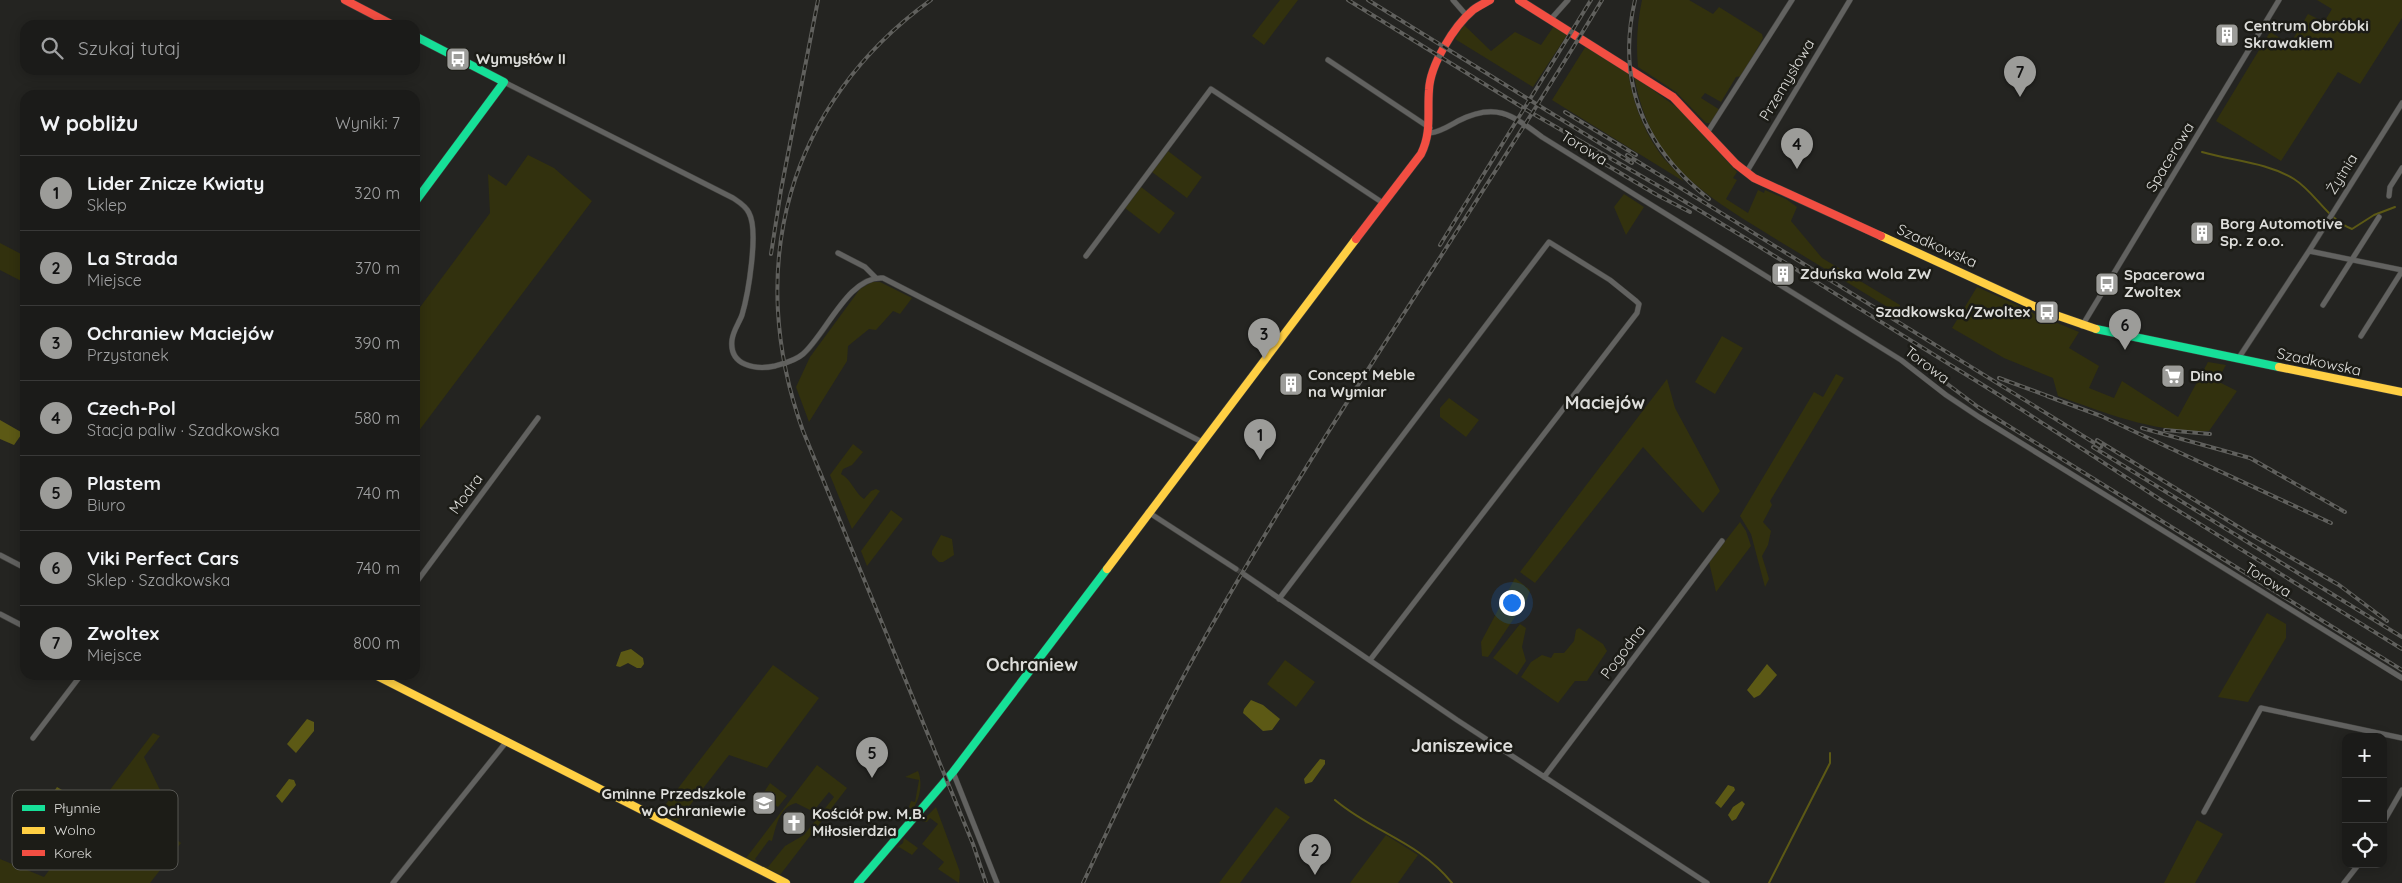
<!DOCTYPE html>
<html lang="pl">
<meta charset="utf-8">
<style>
body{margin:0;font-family:Quicksand,sans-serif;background:#282826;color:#f1f3f6}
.controls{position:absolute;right:15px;bottom:15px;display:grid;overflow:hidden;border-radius:10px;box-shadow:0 2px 12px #0003}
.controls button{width:45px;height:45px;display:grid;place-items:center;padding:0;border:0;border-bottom:1px solid #393938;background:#1b1b19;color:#f1f3f6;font:25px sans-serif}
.you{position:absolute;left:1511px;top:602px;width:18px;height:18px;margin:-12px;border:4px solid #fff;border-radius:50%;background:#1a73e8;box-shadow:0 0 0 8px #1a73e833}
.badge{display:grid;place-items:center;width:32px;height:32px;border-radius:50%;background:#9c9c99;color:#111;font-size:16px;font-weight:700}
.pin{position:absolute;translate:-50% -41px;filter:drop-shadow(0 1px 2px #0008)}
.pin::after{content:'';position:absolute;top:26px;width:18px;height:15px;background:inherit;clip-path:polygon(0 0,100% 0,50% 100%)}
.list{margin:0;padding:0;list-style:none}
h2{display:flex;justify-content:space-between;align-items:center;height:65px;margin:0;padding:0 20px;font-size:21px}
h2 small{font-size:16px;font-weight:400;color:#a0a1a2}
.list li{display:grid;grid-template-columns:32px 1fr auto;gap:15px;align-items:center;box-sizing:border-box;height:75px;padding:0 20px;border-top:1px solid #393938}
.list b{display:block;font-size:19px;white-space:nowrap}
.list p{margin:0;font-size:16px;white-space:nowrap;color:#a0a1a2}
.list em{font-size:16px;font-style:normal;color:#a0a1a2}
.icon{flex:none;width:28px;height:28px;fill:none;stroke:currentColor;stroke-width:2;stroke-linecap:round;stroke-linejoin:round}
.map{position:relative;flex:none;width:2402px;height:883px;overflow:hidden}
.search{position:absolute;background:#1b1b19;box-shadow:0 2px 12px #0003;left:20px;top:20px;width:400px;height:55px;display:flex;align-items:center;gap:12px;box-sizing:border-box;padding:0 18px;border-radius:15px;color:#a0a1a2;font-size:19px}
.panel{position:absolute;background:#1b1b19;box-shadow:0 2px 12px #0003;left:20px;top:90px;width:400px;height:590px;border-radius:15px}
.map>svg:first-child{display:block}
.green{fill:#32310e}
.water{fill:#5c5915}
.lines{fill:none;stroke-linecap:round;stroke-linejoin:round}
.stream{stroke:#5c5915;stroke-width:2}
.street-tunnel{stroke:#40403d;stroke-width:5;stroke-dasharray:5 2.5;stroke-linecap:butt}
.street-casing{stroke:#3f3f3c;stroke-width:6}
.fast-casing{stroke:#3f3f3c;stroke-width:9}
.slow-casing{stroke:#3f3f3c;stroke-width:9}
.jam-casing{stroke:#3f3f3c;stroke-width:9}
.street{stroke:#626260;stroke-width:5}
.fast{stroke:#16e098;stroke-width:8}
.slow{stroke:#ffcf43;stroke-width:8}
.jam{stroke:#f24e42;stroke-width:8}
.rail-casing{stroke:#60605d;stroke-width:4}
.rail{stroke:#1c1c17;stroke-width:2;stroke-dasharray:5.5;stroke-linecap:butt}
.labels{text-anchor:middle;stroke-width:5;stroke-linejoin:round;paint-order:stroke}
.poi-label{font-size:15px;font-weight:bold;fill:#ddddda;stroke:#1c1c17;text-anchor:start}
.street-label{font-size:15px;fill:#ddddda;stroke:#1c1c17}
.quarter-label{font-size:18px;font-weight:bold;fill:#ddddda;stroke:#1c1c17}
.key{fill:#1c1c17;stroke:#565652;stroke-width:1}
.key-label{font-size:14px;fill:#ddddda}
</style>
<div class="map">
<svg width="2402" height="883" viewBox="0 0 2402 883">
<rect width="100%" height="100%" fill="#242421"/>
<path class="green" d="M1280,0H1298L1264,45L1252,36Z
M1642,0H1689L1713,14L1719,7L1762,34L1763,38L1742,76L1736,77L1721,102L1705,93L1701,98L1720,110L1712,123H1706L1676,92L1638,67C1636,44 1637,23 1642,0Z
M2317,0H2402V18L2360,84L2338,72L2281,161L2216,121L2270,32L2290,44L2308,14L2324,22L2332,9Z
M1464,25L1491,51L1515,32L1541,45L1554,26L1567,35L1533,87L1455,39Z
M1586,46L1628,73C1633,101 1642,128 1659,152C1665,162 1679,172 1683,181L1552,100Z
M1634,76L1679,109L1737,172L1733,178L1737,180L1726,199L1748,213L1758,190L1764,193L1765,190L1786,199L1797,207L1791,221L1822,258L1900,305L1899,314C1859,290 1819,265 1779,241C1741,217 1699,194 1670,159C1650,135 1640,107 1634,76Z
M1168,151L1202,177L1187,198L1152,172Z
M528,155L554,168L592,201L415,436V314L490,213L488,174L506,186Z
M1141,187L1175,213L1159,234L1125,208Z
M1624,194L1644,207L1626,235L1614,207Z
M0,243L25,256V283L0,270Z
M872,282H880L912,298L900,314L893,311L876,330L869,329L848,346L847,361L809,422L796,387L810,357L860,289Z
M1977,287L2026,309L2047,321L2055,322L2079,332L2069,348L2099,366L2089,388L2114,398L2122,381L2178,417L2208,362L2226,365L2217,381L2237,391L2209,431C2156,433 2108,414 2058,396L2053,378L2004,358L1952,328Z
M1722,336L1743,348L1715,394L1695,382Z
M1836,374L1844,378L1770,501L1772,505L1763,522L1771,531L1768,545L1762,556L1769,579L1765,587L1751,534L1740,516L1814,392L1823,397Z
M1667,379L1675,408L1720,491L1703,513L1643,447L1535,583L1520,572Z
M1449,398L1479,420L1466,437L1440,417V408Z
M853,444L863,452L852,465L843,469L841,474C852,480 854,492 864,499L871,491L876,489L880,491L852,529L830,475Z
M891,510L903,519L867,566L861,551Z
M1740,522L1746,531L1751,546L1716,592L1709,562Z
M941,535L952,539L954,555L943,562H939L932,555V551Z
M1515,578L1530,590L1527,599L1488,657L1482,656L1481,642Z
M2267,613L2286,624V638L2248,702L2218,697Z
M1520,624L1526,628L1522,647L1526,661L1517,675L1493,658Z
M1579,628L1603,644L1607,651L1587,681H1575L1558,703L1521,677L1531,662L1542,655L1551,658L1554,653H1564L1574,641L1576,630Z
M1285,660L1315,682L1296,707L1267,684Z
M773,665L819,698L767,768L729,755L677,822L659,813Z
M153,733L160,736L144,757L159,788L174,809L161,828L181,843L150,883H0V859L44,877Z
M817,765L847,788L780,875L763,866L768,867L785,846L804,835L834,797L829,792L816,808L810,810L796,803C779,807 776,827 772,841L769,840L755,859L758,862L746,858Z
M918,771C923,783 920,800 912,810L909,807L911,801L915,802L919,780L905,777Z
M770,783L787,796L778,807L764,797L766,794L764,792Z
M936,807L960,872L959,883L938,869L944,862L922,844L938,824L930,818L927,822L922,821Z
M1276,807L1290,817L1240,883H1219Z
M2197,820L2223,834L2195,883H2164Z
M1386,835L1418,855L1398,883H1350Z
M904,838L918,848L912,855L899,847L895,849L903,843Z"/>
<path class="water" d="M0,420L21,432V435L14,445L0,439Z
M631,649L643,658L644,664L641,668H637L628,663L620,667L616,666L621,652Z
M1767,664L1777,675L1760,695L1754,698L1747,690Z
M1251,700L1263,705L1280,719L1272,730L1263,731L1243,713L1244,709Z
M307,719L314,722V731L296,753L287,744Z
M1320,759L1325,760V764L1312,782L1305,784L1304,779Z
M289,779L294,780L296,785L282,803L276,796Z
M1728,785L1734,787L1735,790L1721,808L1715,803Z
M57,787L67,793V797L48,827L35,819Z
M1742,801L1745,804L1736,819L1732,821L1728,815L1733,807Z"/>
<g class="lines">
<path class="stream" d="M2202,152C2232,161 2266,162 2294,179C2315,192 2328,220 2352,229L2374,215L2395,207
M1335,800C1374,833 1418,841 1452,883
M1769,883L1830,763V753"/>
<path class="street-tunnel" d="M1236,569L1245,575"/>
<g class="street-casing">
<path id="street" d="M1453,0L1467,16
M1551,19L1568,0
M1328,60L1430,128
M504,82L733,198C739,202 746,206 749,213C759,231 748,295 742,315C739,323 733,331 732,340C729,366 756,370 775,366C785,363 795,361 803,354C826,334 849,275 883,278L1202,442
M1430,133C1440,132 1449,126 1458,121C1495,102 1511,114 1542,137L1901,360L1946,395L1979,417L2402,678
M1707,133L1792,0
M1746,173L1850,0
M2389,196L2390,187L2402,168
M2309,251L2402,270
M838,253L865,267L876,278
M1086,256L1211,89L1383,203
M2323,305L2379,217
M2082,326L2279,0
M2361,336L2402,271
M2238,359L2309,251L2402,103
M1148,512L1236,569
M0,555L25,568
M1245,575L1457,720L1707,883
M415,584L538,418
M1279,599L1549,242L1610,280L1636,301L1639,304L1637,313L1370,660
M0,614L25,627
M33,738L81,675
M953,772L997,883
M1544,777L1722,541
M2204,812L2261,708L2402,738
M2383,823L2402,790
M393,883L507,741
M2344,883L2359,864"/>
</g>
<g class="fast-casing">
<path id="fast" d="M415,36L504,82L415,202
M2096,329L2279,367
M858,883L953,772L1107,569"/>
</g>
<g class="slow-casing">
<path id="slow" d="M1881,236L2047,312L2096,329
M2279,367L2402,392
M1107,569L1356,239
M375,675L786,883"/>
</g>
<g class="jam-casing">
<path id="jam" d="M345,0L393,25
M1519,0L1673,97L1736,164L1754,178L1881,236
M1356,239L1421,154C1432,132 1427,113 1429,90C1430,65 1454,26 1473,10C1478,6 1485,3 1490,0"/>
</g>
<use href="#street" class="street"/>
<use href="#fast" class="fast"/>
<use href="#slow" class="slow"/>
<use href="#jam" class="jam"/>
<g class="rail-casing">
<path id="rail" d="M931,0C787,104 744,267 803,431L973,844L986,883
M1348,0L1530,112L1669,192L1755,244L1999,395L2161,500L2402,649
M1368,0L1632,163
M1635,0C1616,82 1644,148 1709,199
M1565,112L1636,155
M1627,155L2101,447
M1605,164L1657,195L1690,212
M1440,245L1591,0
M771,254L781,190L818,0
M1934,374L1978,407L2402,670
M1999,378L2053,398
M2047,396L2101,416L2331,523
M2142,428L2250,458L2345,512
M2165,430L2210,434
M2097,440L2250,534L2339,585L2387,621
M2093,447L2402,637
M1083,883C1124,796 1164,708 1212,625C1334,411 1476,210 1602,0"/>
</g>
<use href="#rail" class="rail"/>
</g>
<defs>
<g id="building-square" transform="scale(1.25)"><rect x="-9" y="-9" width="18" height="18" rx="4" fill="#9c9c99" stroke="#1c1c17"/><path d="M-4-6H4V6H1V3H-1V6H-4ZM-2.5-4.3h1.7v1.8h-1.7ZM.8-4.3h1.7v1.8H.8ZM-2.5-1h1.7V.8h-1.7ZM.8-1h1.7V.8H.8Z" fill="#fff"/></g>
<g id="bus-square" transform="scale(1.25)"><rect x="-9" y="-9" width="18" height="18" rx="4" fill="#9c9c99" stroke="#1c1c17"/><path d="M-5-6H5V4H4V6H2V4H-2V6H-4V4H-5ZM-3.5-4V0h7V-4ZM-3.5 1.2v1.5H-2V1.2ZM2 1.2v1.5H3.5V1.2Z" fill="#fff"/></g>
<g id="supermarket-square" transform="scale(1.25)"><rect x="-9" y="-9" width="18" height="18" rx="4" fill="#9c9c99" stroke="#1c1c17"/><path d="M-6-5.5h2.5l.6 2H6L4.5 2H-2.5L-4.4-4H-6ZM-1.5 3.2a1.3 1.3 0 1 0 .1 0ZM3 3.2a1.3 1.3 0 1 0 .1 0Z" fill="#fff"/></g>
<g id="school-square" transform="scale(1.25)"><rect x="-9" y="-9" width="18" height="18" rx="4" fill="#9c9c99" stroke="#1c1c17"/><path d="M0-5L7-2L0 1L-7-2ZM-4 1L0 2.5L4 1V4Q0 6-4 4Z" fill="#fff"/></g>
<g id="church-square" transform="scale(1.25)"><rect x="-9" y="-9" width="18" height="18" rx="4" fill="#9c9c99" stroke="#1c1c17"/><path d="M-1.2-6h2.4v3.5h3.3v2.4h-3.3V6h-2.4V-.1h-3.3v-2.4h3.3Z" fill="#fff"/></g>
</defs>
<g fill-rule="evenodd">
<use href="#building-square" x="2227" y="35"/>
<use href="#bus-square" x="458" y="59"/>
<use href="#building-square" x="2202" y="233"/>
<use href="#building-square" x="1783" y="274"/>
<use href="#bus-square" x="2107" y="284"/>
<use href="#bus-square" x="2047" y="312"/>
<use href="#supermarket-square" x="2173" y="376"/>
<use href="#building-square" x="1291" y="384"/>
<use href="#school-square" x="764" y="803"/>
<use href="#church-square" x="794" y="823"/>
</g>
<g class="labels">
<g class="poi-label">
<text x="2244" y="31">Centrum Obróbki<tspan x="2244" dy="17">Skrawakiem</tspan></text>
<text x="476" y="64">Wymysłów II</text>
<text x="2220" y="229">Borg Automotive<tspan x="2220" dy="17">Sp. z o.o.</tspan></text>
<text x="1800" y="279">Zduńska Wola ZW</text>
<text x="2124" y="280">Spacerowa<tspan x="2124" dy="17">Zwoltex</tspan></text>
<text x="2030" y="317" text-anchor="end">Szadkowska/Zwoltex</text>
<text x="1308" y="380">Concept Meble<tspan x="1308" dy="17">na Wymiar</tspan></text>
<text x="2190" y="381">Dino</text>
<text x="746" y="799" text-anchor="end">Gminne Przedszkole<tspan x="746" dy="17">w Ochraniewie</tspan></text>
<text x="812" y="819">Kościół pw. M.B.<tspan x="812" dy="17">Miłosierdzia</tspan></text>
</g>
<g class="street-label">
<text transform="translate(1787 80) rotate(-59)" y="5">Przemysłowa</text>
<text transform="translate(1584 148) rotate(32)" y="5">Torowa</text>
<text transform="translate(2170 157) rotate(-59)" y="5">Spacerowa</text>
<text transform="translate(2342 174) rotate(-58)" y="5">Żytnia</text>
<text transform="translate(1937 246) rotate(24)" y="5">Szadkowska</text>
<text transform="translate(2319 362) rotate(12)" y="5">Szadkowska</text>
<text transform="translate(1927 365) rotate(37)" y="5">Torowa</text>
<text transform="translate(466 494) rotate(-54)" y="5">Modra</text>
<text transform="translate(2268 580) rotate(32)" y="5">Torowa</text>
<text transform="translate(1623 652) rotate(-53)" y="5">Pogodna</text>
</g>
<g class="quarter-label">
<text x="1605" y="409">Maciejów</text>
<text x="1032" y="671">Ochraniew</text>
<text x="1462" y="752">Janiszewice</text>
</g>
</g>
<rect x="12" y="790" width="166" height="80" rx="8" class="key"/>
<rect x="22" y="805" width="23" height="6" fill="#16e098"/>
<rect x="22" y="827" width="23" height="7" fill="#ffcf43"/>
<rect x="22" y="850" width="23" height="6" fill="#f24e42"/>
<g class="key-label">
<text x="54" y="813">Płynnie</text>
<text x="54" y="835">Wolno</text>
<text x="54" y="858">Korek</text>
</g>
</svg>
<div class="controls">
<button>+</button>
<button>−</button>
<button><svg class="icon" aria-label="locate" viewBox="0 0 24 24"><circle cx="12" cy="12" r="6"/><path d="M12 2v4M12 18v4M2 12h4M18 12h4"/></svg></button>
</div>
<div class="you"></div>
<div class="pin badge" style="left:1260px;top:460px">1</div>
<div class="pin badge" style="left:1315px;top:875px">2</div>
<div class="pin badge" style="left:1264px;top:359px">3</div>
<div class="pin badge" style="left:1797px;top:169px">4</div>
<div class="pin badge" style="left:872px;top:778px">5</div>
<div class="pin badge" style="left:2125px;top:350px">6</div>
<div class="pin badge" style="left:2020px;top:97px">7</div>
<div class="search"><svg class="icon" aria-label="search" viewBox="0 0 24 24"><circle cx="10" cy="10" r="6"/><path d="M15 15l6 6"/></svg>Szukaj tutaj</div>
<section class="panel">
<h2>W pobliżu<small>Wyniki: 7</small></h2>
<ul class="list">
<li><span class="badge">1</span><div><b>Lider Znicze Kwiaty</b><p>Sklep</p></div><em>320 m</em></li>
<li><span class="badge">2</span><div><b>La Strada</b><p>Miejsce</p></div><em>370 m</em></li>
<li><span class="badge">3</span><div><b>Ochraniew Maciejów</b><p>Przystanek</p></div><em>390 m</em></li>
<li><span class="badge">4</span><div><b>Czech-Pol</b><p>Stacja paliw · Szadkowska</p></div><em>580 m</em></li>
<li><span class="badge">5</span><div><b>Plastem</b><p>Biuro</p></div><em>740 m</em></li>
<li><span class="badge">6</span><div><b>Viki Perfect Cars</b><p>Sklep · Szadkowska</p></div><em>740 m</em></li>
<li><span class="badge">7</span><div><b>Zwoltex</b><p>Miejsce</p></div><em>800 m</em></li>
</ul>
</section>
</div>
